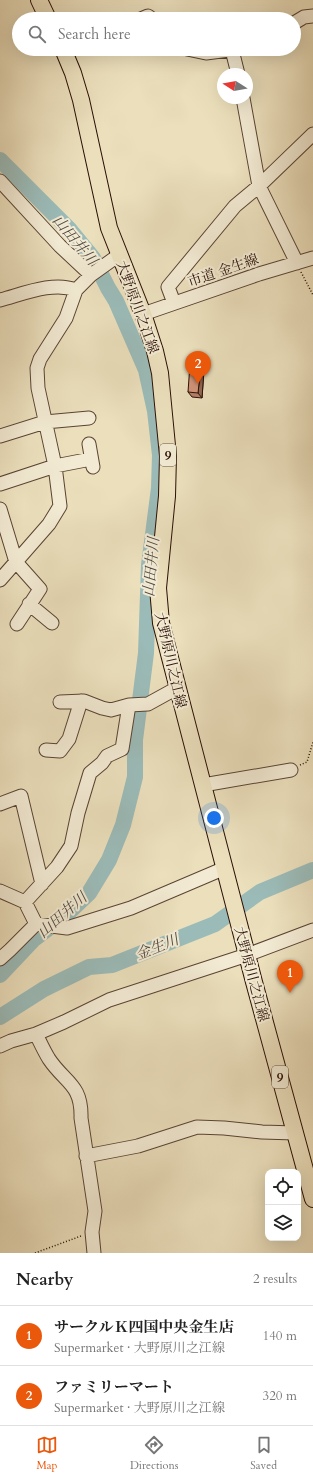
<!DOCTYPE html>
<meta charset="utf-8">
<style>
body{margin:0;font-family:Cardo,"Noto Serif JP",serif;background:#f2f2f2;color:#222}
.controls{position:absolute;right:12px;bottom:12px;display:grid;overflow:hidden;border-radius:8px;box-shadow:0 4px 16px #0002}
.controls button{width:36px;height:36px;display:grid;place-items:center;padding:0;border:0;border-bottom:1px solid #e0e0e0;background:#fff;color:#222;font:20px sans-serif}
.compass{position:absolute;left:217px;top:68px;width:36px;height:36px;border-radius:50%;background:#fff;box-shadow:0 4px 16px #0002;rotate:281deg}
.you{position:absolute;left:214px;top:818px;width:14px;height:14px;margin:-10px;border:3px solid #fff;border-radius:50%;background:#1a73e8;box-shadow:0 0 0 6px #1a73e833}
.badge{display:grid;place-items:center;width:26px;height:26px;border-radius:50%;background:#ea580c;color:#fff;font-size:13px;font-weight:700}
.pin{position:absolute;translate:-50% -33px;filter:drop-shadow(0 1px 2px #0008)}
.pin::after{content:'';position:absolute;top:21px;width:14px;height:12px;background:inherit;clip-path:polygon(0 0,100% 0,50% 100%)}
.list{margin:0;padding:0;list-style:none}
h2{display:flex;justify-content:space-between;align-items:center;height:52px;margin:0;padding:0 16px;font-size:17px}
h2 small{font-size:13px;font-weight:400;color:#767676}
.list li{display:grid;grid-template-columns:26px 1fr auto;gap:12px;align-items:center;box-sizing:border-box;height:60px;padding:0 16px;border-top:1px solid #e0e0e0}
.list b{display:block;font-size:15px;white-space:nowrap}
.list p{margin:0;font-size:13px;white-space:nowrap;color:#767676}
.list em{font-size:13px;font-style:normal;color:#767676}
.icon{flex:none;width:22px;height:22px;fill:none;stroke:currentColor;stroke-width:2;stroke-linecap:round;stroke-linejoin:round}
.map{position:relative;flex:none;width:313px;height:1253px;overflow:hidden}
.search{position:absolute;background:#fff;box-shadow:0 4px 16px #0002;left:12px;right:12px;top:12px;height:44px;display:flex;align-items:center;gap:10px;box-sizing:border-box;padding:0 14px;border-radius:22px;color:#767676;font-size:15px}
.sheet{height:172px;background:#fff}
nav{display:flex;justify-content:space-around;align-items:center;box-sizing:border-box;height:56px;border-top:1px solid #e0e0e0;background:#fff;font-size:11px;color:#767676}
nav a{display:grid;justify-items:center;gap:2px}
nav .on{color:#ea580c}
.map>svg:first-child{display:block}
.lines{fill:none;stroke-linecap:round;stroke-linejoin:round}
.river{stroke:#9bbbb8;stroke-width:16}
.minor-casing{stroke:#5a4333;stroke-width:15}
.major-casing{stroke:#2a0f05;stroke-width:18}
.path{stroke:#2a0f05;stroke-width:1.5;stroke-dasharray:1 2;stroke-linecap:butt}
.minor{stroke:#f2ead3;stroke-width:13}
.major{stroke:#ebdfbc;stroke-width:16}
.wall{fill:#b58069;stroke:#2a0f05}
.shaded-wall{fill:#936855;stroke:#2a0f05}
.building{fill:#d2957a;stroke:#2a0f05}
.labels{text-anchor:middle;stroke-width:4;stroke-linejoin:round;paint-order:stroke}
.shield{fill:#f2ead3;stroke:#665143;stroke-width:1}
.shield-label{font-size:13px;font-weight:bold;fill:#2a0f05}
.street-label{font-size:14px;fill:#2a0f05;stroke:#f2ead3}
.water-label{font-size:15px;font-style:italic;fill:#524b44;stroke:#f2ead3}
</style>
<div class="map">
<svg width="313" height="1253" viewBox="0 0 313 1253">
<rect width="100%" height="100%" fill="#ebdfbc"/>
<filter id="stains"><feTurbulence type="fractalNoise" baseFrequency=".005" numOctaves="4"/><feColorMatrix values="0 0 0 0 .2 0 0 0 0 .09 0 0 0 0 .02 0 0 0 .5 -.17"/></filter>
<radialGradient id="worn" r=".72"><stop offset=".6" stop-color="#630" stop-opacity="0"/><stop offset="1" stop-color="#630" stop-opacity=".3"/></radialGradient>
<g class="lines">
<path class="river" d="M0,160L70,230L93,258L108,288L116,301L146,370L155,411L160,455L159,488L149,565L146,653L135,740V777L123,825L109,860L89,893L66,915L34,939L0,975
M0,1017L44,989L89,967L112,965L215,924L260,892L313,870"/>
<g class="minor-casing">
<path id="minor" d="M141,19L148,16L152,19
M294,23L304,17L313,16
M187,49L206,53L237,49
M232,50L238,74
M243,98L259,186L297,263
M0,181L60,246L91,275
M0,300C23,294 53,281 76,290
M174,303L168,287L235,206L259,186L313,134
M143,314L259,274L313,258
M0,436L45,422L89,418
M89,444L93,467
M0,484L55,466L38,388L37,368L40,359L66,318L76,290L91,275L119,255
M0,509L16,562L40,589L17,624
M0,580L49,524L60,506L55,466L91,459
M29,604L52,623
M60,702L84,701L102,708L111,710L129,705L148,704L177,688
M46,750L60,751L69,739L81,701
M203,785L291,770
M0,804L21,796L42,884
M0,891L25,902L36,924
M25,902L57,867L71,846L78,813L90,773L102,763L107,756L122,749L129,705
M36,924L67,928L131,908L225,868
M0,959L10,950L36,924
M36,1034C40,1042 44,1051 49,1059C65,1083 82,1084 81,1118L95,1211L92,1232L94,1253
M0,1046L11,1041L36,1034L64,1022L109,1000L247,955L313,930
M86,1156L138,1146L197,1127L224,1128L262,1132L295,1133"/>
</g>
<g class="major-casing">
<path id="major" d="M39,0L48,19
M63,49L73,73L81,100L109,228L143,314L155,351L160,373L168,456L167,496L158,588L161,623L254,982L313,1199"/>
</g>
<path class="path" d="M301,272L313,295
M300,765L307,762L313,742
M35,1253L81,1236"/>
<use href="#minor" class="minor"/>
<use href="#major" class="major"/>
</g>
<path class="wall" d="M201,365L204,370L202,398L192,397L188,392Z"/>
<path class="shaded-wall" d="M201,365L204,370L202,398L198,393Z"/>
<path class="building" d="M190,364L201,365L198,393L188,392Z"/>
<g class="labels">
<g class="shield">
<rect x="160" y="444" width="16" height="22" rx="3"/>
<rect x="272" y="1066" width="16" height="22" rx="3"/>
</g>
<g class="shield-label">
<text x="168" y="460">9</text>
<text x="280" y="1082">9</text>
</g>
<g class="street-label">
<text transform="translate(223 270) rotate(-19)" y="5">市道 金生線</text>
<text transform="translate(138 307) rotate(70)" y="5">大野原川之江線</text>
<text transform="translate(171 660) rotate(77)" y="5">大野原川之江線</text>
<text transform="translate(252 974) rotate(75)" y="5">大野原川之江線</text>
</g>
<g class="water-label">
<text transform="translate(75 240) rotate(50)" y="5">山田井川</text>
<text transform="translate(151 567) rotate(-85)" y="5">山田井川</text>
<text transform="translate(62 915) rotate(-41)" y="5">山田井川</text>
<text transform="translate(157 947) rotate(-22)" y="5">金生川</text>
</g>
</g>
<rect width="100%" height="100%" filter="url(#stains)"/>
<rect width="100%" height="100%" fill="url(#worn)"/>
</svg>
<div class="controls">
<button><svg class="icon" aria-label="locate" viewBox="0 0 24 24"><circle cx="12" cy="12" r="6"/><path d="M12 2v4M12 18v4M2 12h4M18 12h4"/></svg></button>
<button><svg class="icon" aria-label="layers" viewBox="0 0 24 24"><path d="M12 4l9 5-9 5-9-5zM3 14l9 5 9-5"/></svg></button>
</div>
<svg class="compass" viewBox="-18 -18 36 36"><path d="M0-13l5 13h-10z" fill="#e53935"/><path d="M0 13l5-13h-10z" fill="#767676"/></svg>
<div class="you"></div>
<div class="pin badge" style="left:290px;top:993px">1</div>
<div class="pin badge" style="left:198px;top:384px">2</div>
<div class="search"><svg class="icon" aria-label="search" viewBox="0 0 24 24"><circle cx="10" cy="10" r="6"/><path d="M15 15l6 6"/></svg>Search here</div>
</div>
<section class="sheet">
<h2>Nearby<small>2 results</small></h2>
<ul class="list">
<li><span class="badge">1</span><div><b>サークルＫ四国中央金生店</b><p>Supermarket · 大野原川之江線</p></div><em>140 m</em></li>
<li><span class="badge">2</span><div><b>ファミリーマート</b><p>Supermarket · 大野原川之江線</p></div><em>320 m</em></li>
</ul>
</section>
<nav>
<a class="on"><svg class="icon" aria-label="map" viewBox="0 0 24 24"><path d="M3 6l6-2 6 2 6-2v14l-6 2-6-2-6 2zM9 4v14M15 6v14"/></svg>Map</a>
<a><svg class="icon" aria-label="directions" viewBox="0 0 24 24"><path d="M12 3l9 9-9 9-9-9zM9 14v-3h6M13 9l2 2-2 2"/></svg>Directions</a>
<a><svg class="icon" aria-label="saved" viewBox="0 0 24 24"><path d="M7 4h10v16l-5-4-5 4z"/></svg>Saved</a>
</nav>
